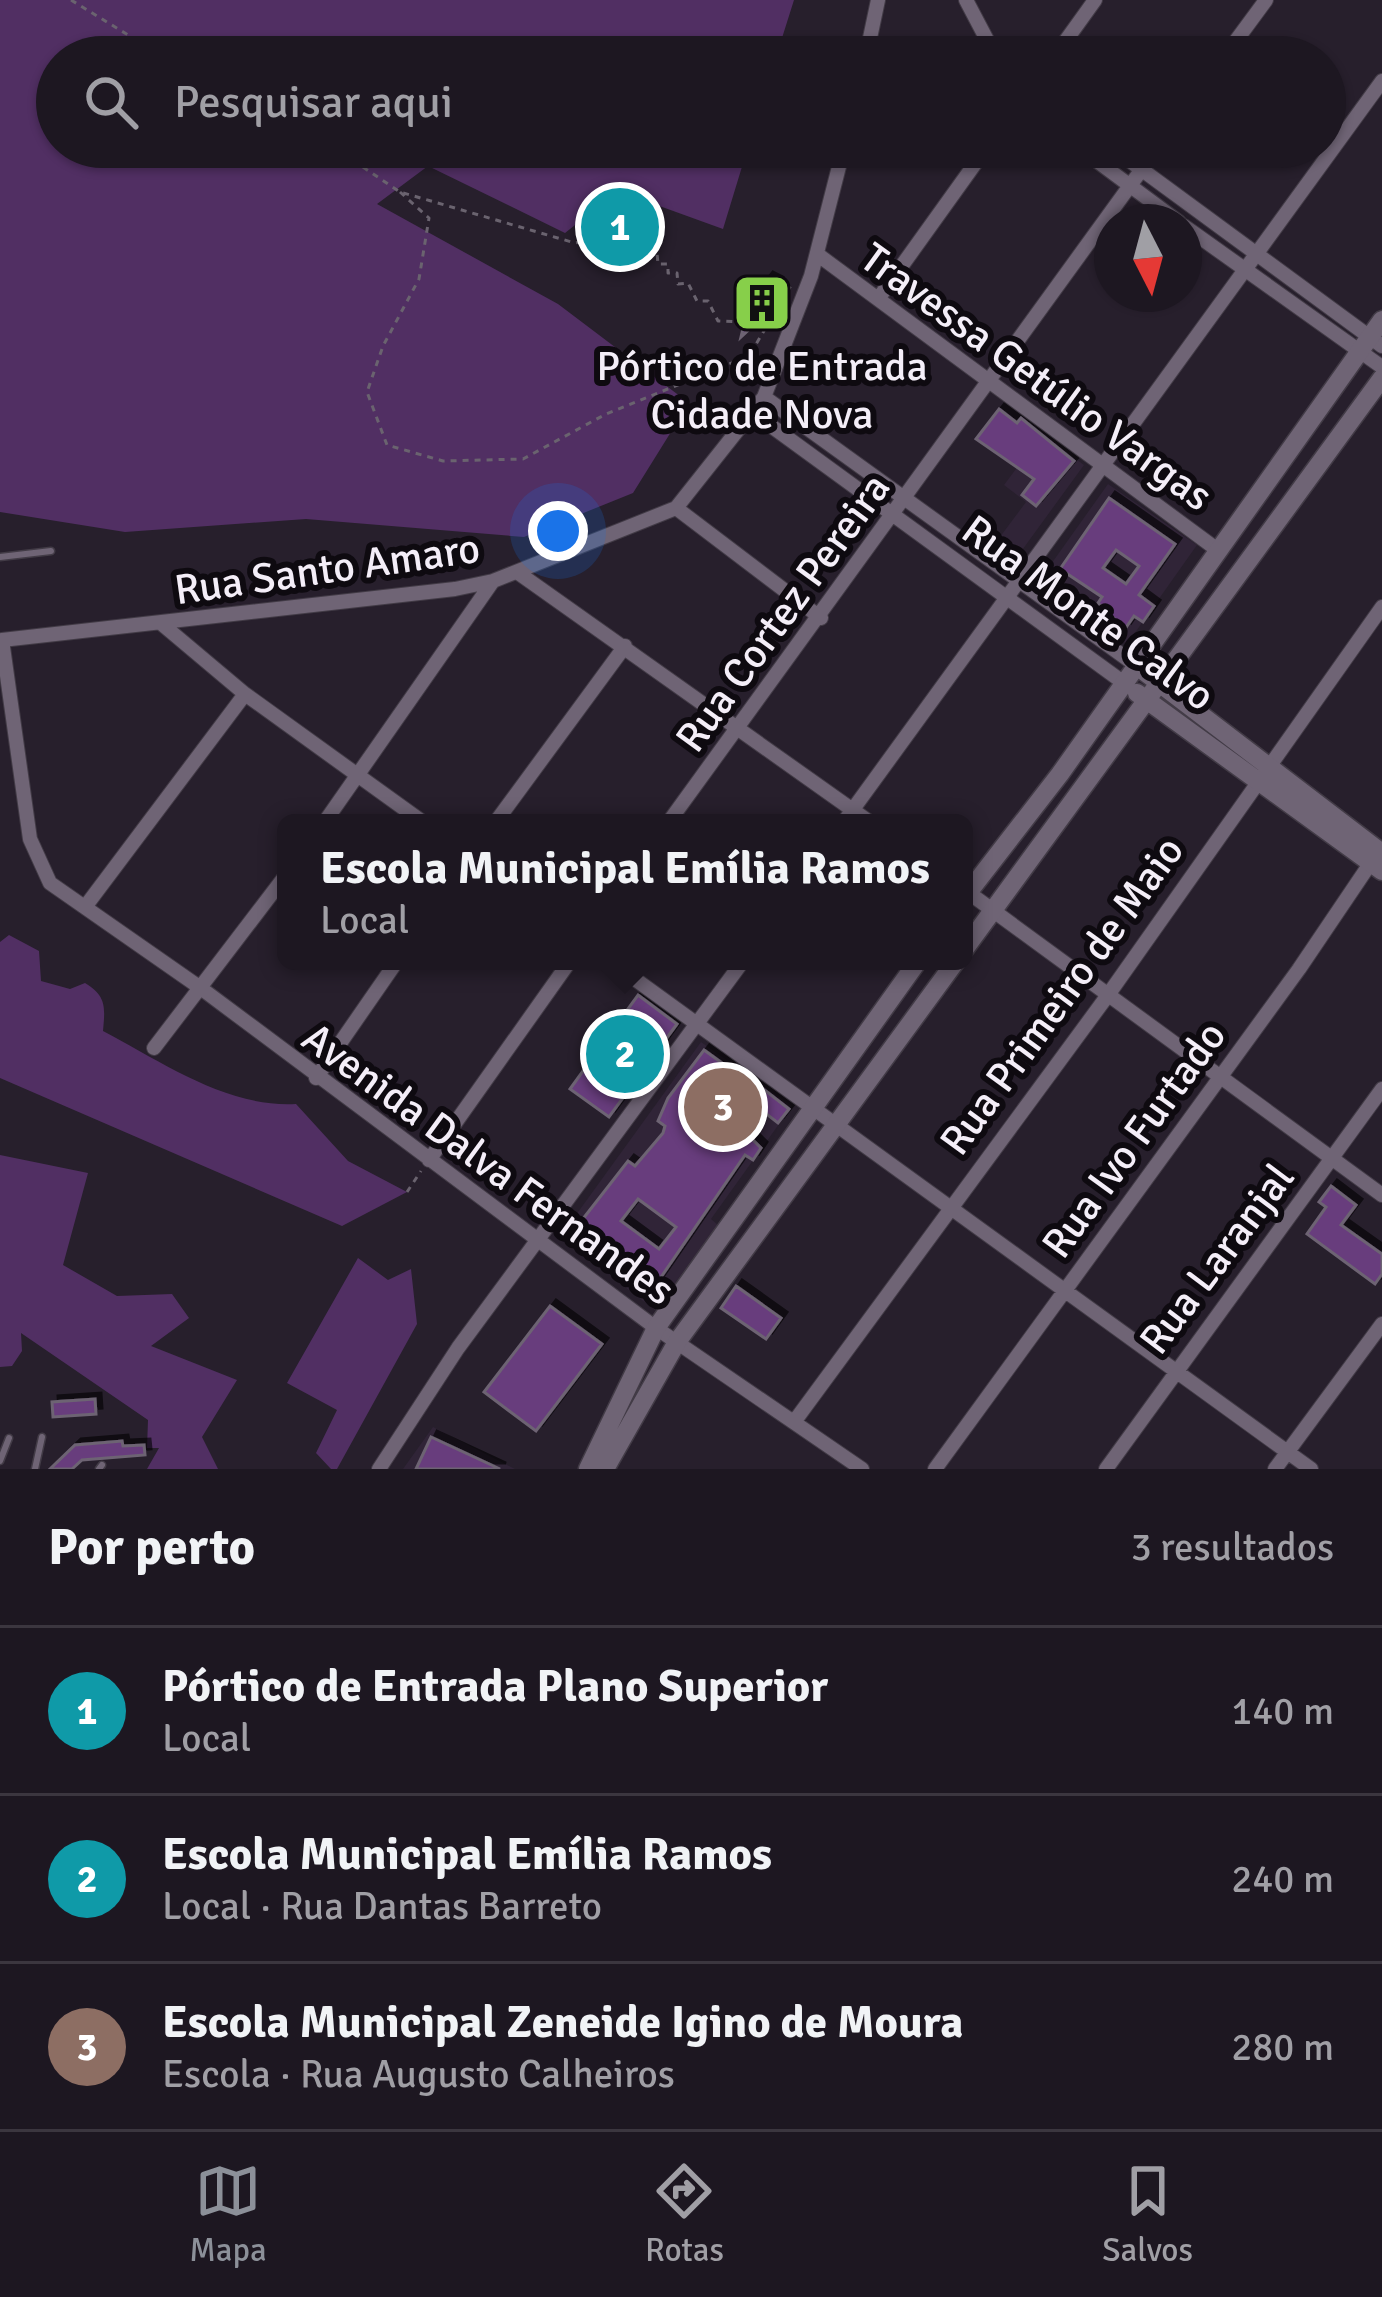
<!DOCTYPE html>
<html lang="pt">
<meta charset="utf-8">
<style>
body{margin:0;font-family:Signika,sans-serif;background:#25202a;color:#f1f3f6}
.compass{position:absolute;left:1094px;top:204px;width:108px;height:108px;border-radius:50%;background:#1d1721;box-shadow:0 3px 9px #0004;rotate:174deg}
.you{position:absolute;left:558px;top:531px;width:42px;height:42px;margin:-30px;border:9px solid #fff;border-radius:50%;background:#1a73e8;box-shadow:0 0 0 18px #1a73e833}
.badge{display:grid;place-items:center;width:78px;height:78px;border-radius:50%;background:#8c9099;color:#fff;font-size:39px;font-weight:700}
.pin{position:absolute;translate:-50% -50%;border:6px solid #fff;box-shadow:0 3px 12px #0006}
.popup{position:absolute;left:277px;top:814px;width:696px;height:156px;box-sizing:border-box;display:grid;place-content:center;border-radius:18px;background:#1d1721;filter:drop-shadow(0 3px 9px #0005);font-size:39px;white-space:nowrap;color:#a09fa5}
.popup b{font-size:45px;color:#f1f3f6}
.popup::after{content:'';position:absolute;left:50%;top:100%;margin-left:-24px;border:24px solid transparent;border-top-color:#1d1721}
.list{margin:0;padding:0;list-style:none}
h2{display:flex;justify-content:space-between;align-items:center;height:156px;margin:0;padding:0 48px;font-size:51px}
h2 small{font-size:39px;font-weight:400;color:#a09fa5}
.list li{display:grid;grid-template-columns:78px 1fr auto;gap:36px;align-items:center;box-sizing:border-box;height:168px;padding:0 48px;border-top:3px solid #3b363f}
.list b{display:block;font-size:45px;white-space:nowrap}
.list p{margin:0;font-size:39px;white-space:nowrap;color:#a09fa5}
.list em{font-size:39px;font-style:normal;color:#a09fa5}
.icon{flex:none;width:66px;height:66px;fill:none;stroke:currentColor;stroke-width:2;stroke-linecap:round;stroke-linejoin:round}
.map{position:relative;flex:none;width:1382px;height:1469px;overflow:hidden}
.search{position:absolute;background:#1d1721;box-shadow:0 3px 9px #0004;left:36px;right:36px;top:36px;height:132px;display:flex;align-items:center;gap:30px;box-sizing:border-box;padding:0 42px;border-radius:66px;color:#a09fa5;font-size:45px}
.sheet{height:660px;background:#1d1721}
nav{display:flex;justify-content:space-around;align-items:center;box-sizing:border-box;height:168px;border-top:3px solid #3b363f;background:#1d1721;font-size:33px;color:#a09fa5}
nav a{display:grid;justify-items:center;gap:6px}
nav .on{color:#8c9099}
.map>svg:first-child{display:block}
.built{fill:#302437}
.green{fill:#512f63}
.building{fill:#683e7d;stroke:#6d6373;stroke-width:3;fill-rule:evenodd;filter:url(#shadow)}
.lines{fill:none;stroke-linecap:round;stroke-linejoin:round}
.service-casing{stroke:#423b46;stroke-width:9}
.minor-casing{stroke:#423b46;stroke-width:16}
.secondary-casing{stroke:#423b46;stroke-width:21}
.path{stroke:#6a636f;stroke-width:3;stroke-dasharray:6 6;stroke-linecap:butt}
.service{stroke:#6f6475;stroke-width:6}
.minor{stroke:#6f6475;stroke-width:14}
.secondary{stroke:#6f6475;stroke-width:18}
.labels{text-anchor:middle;stroke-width:12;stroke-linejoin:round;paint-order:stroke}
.poi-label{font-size:42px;fill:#f4eef8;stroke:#0e0a10}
.street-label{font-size:42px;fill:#f4eef8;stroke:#0e0a10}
</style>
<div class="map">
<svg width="1382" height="1469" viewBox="0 0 1382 1469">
<defs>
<filter id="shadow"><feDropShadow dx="6" dy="-6" stdDeviation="0" flood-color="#0009"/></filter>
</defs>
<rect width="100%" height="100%" fill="#271f2c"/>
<path class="built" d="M1042,434L1084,465L1012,564L991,549L1026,502L1004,485Z
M1108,484L1197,545L1127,644L1039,581Z
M701,1042L792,1106L711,1219L718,1225L655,1310L560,1237Z
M433,1427L515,1469H403Z"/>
<path class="green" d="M0,0H794L776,57H57V147H748L723,229L618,191L565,233L428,166L377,204L558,304L689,403L633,493L524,537L306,519L125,532L0,512Z
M9,935L39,951L41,981L70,989L85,983C107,996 105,1008 103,1031C162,1062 227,1108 296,1104L348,1161L407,1192L342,1226L0,1078V942Z
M0,1155L88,1173L63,1265L117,1296L172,1294L189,1318L151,1346L237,1380L202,1437L218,1469H147L159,1448H147L148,1420L21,1333L22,1351L12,1366L0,1367Z
M358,1258L388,1280L411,1269L417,1324L337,1469H331L316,1453L337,1410L287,1383Z"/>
<path class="building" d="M629,200L636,203L637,221L609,255L601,250L606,227Z
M767,278L777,283L773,307L741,337L750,299Z
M999,409L1017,423L1021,418L1074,461L1036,506L1022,495L1034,479L976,439Z
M1109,498L1175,544L1139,595L1154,606L1143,622L1134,616L1125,629L1098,603L1102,597L1060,569ZM1116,550L1139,566L1126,584L1103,568Z
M638,995L677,1024L609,1117L570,1089Z
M704,1050L729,1068L719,1081L749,1102L735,1122L761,1148L753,1160L745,1155L648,1296L568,1238L628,1161L635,1166L663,1133L665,1126L658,1121L668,1098ZM638,1199L676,1227L659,1249L621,1221Z
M753,1081L789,1109L778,1123L742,1095Z
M1331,1186L1356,1205L1341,1225L1382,1254V1274L1375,1284L1307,1234L1326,1207L1319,1202Z
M736,1286L781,1318L766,1339L721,1308Z
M550,1306L602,1344L536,1431L484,1392Z
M95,1399L96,1414L53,1417L52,1402Z
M431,1437L500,1469H416Z
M122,1441L123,1446L144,1445L145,1455L82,1460L72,1469H50L75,1445Z"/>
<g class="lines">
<g class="service-casing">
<path id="service" d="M0,557L51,551
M0,1461L9,1438
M35,1469L42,1437
M99,1469L102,1465"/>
</g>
<g class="minor-casing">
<path id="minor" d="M966,0L996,57
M866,57L878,0
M1054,57L1095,0
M1224,57L1266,0
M1078,147L1179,222
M1111,147L1382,346
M1184,226L1382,367
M817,254L1219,551
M878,299L987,147
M764,397L1137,666
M752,412L1124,683
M676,508L821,618
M517,572L871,823
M163,625L245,694L424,823
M2,640L30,839L50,883L202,989L656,1328L862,1469
M2,640L455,589L493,581L676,508L764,397L811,276L844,147
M324,823L493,581
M495,823L625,646
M668,823L1158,147
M843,823L1382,81
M965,890L1382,1195
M85,907L245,694
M610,961L1311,1469
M154,1048L286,875
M316,1078L397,961
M429,1160L570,961
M794,1422L1108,995L1382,607
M379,1469L458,1348L743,961
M935,1469L1299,969L1376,855
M1106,1469L1382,1089
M1275,1469L1382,1324"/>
</g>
<g class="secondary-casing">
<path id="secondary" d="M1137,666L1382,853
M1137,693L1382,871
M964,898L1060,774L1382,320
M964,950L1382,378
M588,1469L656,1328L918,961
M605,1469L677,1342L956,961"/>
</g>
<path class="path" d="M71,0L164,57
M333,147L400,192L575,243L600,239L607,223L647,244L648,254L657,253L658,264H668V273H677L678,284L688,283L697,301H708L718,321L741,322L757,308L769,312
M400,192L429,218L419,279L383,346L367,392L387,445L443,461L523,459L606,414L749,356L793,282
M407,1192L421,1171"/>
<use href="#service" class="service"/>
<use href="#minor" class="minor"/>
<use href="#secondary" class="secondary"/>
</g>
<defs>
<g id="building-square" transform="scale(3)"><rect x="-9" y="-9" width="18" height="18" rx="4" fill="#87cf4a" stroke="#0e0a10"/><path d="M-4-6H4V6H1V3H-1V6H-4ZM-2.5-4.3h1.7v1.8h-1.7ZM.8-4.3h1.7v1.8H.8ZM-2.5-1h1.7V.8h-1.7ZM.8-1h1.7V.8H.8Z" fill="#111"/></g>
</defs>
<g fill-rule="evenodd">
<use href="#building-square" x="762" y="303"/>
</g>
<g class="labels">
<g class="poi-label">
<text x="762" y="380">Pórtico de Entrada<tspan x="762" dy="48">Cidade Nova</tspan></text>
</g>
<g class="street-label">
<text transform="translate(1037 376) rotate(36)" y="15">Travessa Getúlio Vargas</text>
<text transform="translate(327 568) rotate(-8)" y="15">Rua Santo Amaro</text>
<text transform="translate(782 612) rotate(-54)" y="15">Rua Cortez Pereira</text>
<text transform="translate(1089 612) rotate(36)" y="15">Rua Monte Calvo</text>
<text transform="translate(1061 995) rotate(-54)" y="15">Rua Primeiro de Maio</text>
<text transform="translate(1133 1139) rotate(-54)" y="15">Rua Ivo Furtado</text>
<text transform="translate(489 1163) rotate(36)" y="15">Avenida Dalva Fernandes</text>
<text transform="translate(1216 1258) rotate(-53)" y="15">Rua Laranjal</text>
</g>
</g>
</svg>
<svg class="compass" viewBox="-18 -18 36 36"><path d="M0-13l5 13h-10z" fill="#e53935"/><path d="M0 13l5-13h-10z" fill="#a09fa5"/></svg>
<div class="you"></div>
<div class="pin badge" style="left:620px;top:227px;background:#0f9aa8">1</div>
<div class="pin badge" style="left:625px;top:1054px;background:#0f9aa8">2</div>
<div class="popup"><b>Escola Municipal Emília Ramos</b>Local</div>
<div class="pin badge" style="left:723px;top:1107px;background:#8d6e63">3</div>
<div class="search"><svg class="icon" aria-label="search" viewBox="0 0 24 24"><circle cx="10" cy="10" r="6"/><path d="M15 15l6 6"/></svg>Pesquisar aqui</div>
</div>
<section class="sheet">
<h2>Por perto<small>3 resultados</small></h2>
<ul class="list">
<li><span class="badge" style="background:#0f9aa8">1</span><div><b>Pórtico de Entrada Plano Superior</b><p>Local</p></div><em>140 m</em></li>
<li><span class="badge" style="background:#0f9aa8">2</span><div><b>Escola Municipal Emília Ramos</b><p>Local · Rua Dantas Barreto</p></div><em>240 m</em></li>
<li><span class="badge" style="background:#8d6e63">3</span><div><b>Escola Municipal Zeneide Igino de Moura</b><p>Escola · Rua Augusto Calheiros</p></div><em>280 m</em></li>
</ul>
</section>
<nav>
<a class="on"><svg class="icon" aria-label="map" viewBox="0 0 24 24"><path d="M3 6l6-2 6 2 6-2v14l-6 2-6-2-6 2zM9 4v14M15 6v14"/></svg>Mapa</a>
<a><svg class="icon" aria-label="directions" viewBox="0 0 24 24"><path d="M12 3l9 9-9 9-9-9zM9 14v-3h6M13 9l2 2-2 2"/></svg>Rotas</a>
<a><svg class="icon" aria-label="saved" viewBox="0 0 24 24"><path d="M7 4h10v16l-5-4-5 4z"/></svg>Salvos</a>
</nav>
